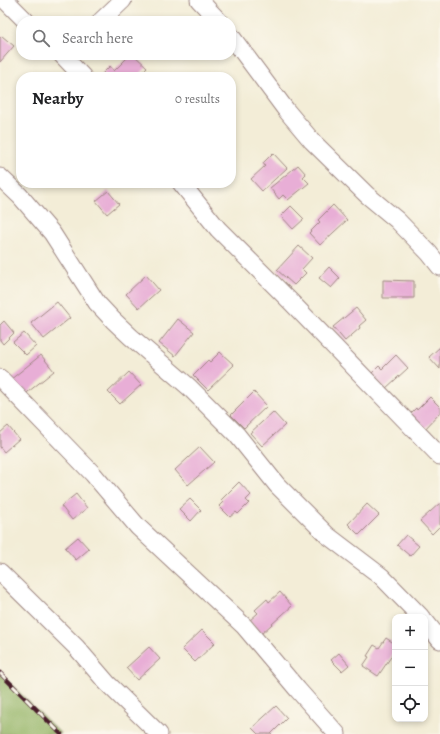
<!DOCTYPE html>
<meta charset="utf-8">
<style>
body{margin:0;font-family:Alegreya,serif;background:#f2f2f2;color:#202124}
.controls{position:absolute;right:12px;bottom:12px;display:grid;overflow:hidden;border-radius:8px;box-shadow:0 2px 6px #0003}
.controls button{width:36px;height:36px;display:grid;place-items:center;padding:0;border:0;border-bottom:1px solid #e0e0e0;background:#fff;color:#202124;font:20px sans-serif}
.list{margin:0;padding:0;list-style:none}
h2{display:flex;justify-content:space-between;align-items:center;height:52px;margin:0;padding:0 16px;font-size:17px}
h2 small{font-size:13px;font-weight:400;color:#757577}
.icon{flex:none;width:22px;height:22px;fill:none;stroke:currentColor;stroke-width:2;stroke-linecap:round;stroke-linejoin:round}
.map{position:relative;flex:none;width:440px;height:734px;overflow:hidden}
.search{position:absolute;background:#fff;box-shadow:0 2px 6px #0003;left:16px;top:16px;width:220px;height:44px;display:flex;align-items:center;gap:10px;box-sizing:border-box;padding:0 14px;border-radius:16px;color:#757577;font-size:15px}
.panel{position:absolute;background:#fff;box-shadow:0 2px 6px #0003;left:16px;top:72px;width:220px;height:116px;border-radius:16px}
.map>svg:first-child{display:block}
.forest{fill:#97b669;stroke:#706a4a}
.building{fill:#e8aed6}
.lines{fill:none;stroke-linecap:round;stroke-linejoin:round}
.minor-casing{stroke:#9e8681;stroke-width:19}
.minor{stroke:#fff;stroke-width:17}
.rail-casing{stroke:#4a1f2b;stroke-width:4.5}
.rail{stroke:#fbf7ec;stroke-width:3;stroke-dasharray:9;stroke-linecap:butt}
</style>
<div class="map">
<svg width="440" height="734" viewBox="0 0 440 734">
<rect width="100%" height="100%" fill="#fbf7ec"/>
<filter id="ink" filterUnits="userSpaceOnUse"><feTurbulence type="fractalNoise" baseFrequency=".025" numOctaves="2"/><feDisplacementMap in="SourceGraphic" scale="8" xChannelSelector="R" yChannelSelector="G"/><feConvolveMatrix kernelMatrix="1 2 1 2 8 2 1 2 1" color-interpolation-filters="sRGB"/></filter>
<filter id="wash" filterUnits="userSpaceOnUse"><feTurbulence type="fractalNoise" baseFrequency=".012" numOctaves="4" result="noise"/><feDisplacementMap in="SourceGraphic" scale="16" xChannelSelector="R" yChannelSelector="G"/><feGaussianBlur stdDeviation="0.9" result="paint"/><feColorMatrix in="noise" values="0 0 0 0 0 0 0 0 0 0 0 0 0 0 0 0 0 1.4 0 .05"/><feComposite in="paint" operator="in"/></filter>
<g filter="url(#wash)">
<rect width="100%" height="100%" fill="#f3edd7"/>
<path class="forest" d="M0,673L61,734H0Z"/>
<g id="blocks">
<path class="building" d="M2,36L14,46L0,62V38Z
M130,55H134L147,67L137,77H105L102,74L110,66L114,71Z
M273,153L287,168L262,191L251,179L265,166L263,163Z
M298,165L306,174L303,177L309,183L288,200L283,195L279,199L270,188Z
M108,191L119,204L107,214L96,201Z
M333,205L347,220L320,245L309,233L320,222L318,220Z
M291,206L304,219L293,229L281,216Z
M299,246L312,258L302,269L306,273L294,285L277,270Z
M329,267L340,278L331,288L319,278Z
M146,275L159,290L139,308L126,294Z
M383,280L414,281V298H383Z
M57,302L70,318L44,339L31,323Z
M356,308L366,320L359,326L360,328L345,341L333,327Z
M178,319L194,332L175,356L159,343Z
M4,321L14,333L3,344L0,340V325Z
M24,333L36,346L26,355L13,342Z
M440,347V369L429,357Z
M220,352L234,365L208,390L193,375L208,360L210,362Z
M41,355L54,371L23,396L10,380Z
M396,355L408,368L385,389L371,374L379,366L382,369Z
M129,372L141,385L120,404L108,392Z
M254,392L267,406L244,428L231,415Z
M430,397L440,407V413L423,431L408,416L416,408L417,410Z
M273,412L285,425L262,446L250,433Z
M8,426L19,439L4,452L0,447V433Z
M200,447L214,462L188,485L175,470Z
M239,482L251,495L246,500L249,503L238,514L236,512L230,517L219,506L223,502L221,500Z
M76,494L87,508L72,520L61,506Z
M190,499L201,510L191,521L179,509Z
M440,503V526L432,534L420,521Z
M367,504L379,515L359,535L348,524Z
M406,535L419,546L410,556L397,545Z
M78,537L89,549L76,560L65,548Z
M280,592L292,606L261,634L249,621L258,613L255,610L267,599L269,602Z
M202,630L215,643L195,662L182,649Z
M386,638L395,644V651L378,676L363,666L369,657L367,656L374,645L379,648Z
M149,647L160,659L137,680L126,668Z
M339,653L349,665L342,671L331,660Z
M276,706L287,718L271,734H258L252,728Z"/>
</g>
</g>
<g filter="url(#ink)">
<use href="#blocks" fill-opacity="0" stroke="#9e8681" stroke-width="1"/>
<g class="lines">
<g class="minor-casing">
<path id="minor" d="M5,0L26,21
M199,0L219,21
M101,21L123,0
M231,36L286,110L312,141L367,195L397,220L429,253L440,267
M62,55L83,77
M0,177L20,196L52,233L97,303L113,320L131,337L189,387L237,435L277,485L327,535L381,576L421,617
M181,183L218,229L291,302L440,456
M0,378L93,474L138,527L244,626L298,690L337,734
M0,572L76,647L107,683L159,734
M425,621L440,640"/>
</g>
<use href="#minor" class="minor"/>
<g class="rail-casing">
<path id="rail" d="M0,673L61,734"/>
</g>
<use href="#rail" class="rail"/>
</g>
</g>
</svg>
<div class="controls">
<button>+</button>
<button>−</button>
<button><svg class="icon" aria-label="locate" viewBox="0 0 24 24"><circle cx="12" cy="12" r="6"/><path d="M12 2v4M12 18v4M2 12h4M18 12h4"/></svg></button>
</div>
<div class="search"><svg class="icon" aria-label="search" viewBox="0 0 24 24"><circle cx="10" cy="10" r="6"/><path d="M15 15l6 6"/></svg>Search here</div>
<section class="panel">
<h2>Nearby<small>0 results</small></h2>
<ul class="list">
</ul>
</section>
</div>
